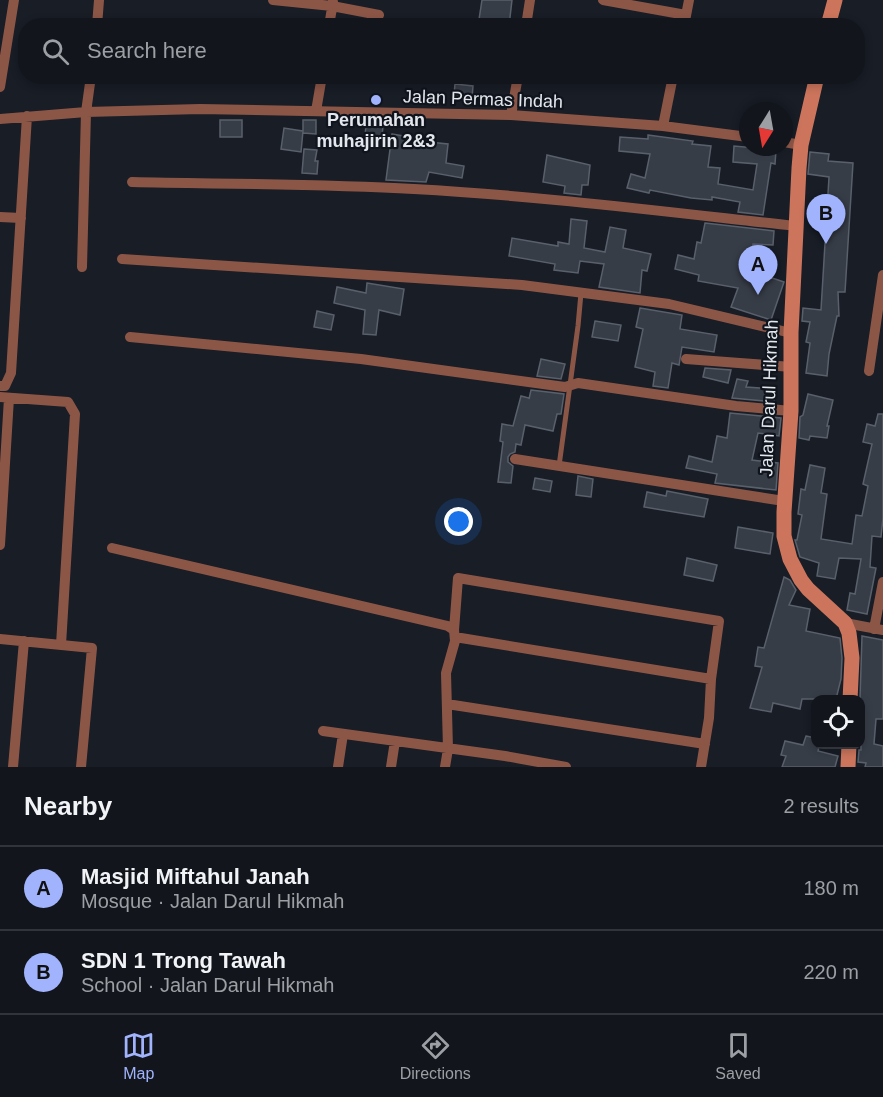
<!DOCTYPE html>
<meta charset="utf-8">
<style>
body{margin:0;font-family:Arial,sans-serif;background:#1b1f25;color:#f1f3f6}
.controls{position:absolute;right:18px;bottom:18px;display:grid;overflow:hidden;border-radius:12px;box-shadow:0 3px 9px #0003}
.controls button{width:54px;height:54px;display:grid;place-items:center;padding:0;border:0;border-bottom:2px solid #31353b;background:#12161c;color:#f1f3f6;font:30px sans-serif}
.compass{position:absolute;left:739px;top:102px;width:54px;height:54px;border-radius:50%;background:#12161c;box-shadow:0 3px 9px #0003;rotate:191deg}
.you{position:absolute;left:459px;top:522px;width:21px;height:21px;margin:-15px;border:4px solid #fff;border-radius:50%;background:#1a73e8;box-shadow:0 0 0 9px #1a73e833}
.badge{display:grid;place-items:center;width:39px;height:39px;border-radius:50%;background:#a1b3fd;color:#111;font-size:20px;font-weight:700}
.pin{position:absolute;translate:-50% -50px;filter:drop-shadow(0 2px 3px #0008)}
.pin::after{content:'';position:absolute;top:32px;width:21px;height:18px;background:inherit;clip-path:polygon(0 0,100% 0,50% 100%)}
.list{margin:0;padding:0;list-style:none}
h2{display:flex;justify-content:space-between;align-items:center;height:78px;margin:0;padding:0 24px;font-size:26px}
h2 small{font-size:20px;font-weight:400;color:#9c9fa3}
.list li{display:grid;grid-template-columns:39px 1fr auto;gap:18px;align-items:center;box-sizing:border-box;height:84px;padding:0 24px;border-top:2px solid #31353b}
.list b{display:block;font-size:22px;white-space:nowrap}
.list p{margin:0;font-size:20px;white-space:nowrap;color:#9c9fa3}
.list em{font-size:20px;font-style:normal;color:#9c9fa3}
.icon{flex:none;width:33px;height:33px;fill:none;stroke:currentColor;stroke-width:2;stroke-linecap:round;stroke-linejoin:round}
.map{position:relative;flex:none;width:883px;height:767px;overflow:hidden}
.search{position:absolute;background:#12161c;box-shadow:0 3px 9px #0003;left:18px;right:18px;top:18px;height:66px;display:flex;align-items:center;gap:15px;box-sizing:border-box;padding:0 21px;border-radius:24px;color:#9c9fa3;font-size:22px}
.sheet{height:246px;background:#12161c}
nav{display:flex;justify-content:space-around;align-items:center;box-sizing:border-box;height:84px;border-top:2px solid #31353b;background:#12161c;font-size:16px;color:#9c9fa3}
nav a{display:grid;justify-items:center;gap:3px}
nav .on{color:#a1b3fd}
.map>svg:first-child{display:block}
.building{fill:#373d47;stroke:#5a606b;stroke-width:1.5}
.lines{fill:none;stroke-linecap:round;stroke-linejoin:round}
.lane{stroke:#8c5647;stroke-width:5}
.street{stroke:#8c5647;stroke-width:10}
.secondary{stroke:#cc755c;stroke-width:15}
.poi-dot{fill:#a1b3fd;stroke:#0f141d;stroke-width:2}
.labels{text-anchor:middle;stroke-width:4.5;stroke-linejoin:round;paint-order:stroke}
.street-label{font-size:18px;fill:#e3e7ed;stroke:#0f141d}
.poi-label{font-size:18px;font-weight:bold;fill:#e3e7ed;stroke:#0f141d}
</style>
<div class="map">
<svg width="883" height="767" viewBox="0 0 883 767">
<rect width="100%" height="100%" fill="#181d26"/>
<path class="building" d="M482,0H512L509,26H478Z
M455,84L473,86L472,98L454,95Z
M220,120H242V137H220Z
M303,120H316V134L303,133V131L301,152L281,149L284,128L303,131Z
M366,124L383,125L382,138L365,137Z
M392,134L409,137V140L448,144L446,163L464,166L462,178L429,172L426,182L386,180Z
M648,135L693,141L692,144L711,146L708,167L720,168L718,184L753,190L757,164L733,162L734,146L776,150L775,164L771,163L763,215L738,212L740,202L712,197V200L691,198L650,190L649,193L627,188L631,174L645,178L650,154L619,151L620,137L648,139Z
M304,149L317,150L315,161H318L317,174L302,173Z
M810,152L829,154L828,161L853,163L845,292H838L839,316H837L829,354L827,376L806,373L810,343L806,342L810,322L802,321L803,308L821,310L829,177L808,174Z
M547,155L590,165L588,185H582L581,195L564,193L565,186L543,182Z
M571,219L587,221L584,248L605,252L610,227L626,230L623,248L651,254L647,271L642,270L640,293L599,287L604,264L580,261L578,273L554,270L555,264L509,256L512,238L558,246V242L569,244Z
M705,223L774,231L773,245L753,244L749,270L784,282L771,320L731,307L738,288L698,281L699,275L675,269L678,255L694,259L697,242L701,243Z
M367,283L404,289L400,315L379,310L376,335L363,334L365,310L334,303L337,287L366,293Z
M640,308L682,315L680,329L717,335L714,352L682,347L679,365L672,363L668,388L653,386L655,372L635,367L643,329L636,327Z
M317,311L334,315L331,330L314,327Z
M595,321L621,325L618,341L592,337Z
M541,359L565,364L561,379L537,376Z
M705,368L731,370L728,383L703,377Z
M737,379L748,381L746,387L775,389L774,402L732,398Z
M531,390L564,394L561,414H557L553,431L525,425L521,445L516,444L515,452L510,454L508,457V462L513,466L511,483L498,482L503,442L500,441L502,424L513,426L521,396L529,398V399Z
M808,394L833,400L827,426H829L827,438L810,436L809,440L799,438L800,417L803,415Z
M730,413L781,418L779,436L758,433L752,460L778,463L776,490L715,483L717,474L686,468L689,456L712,462L717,436L727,438Z
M878,414H883V518L881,537L872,536L870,567L876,568L867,614L847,610L850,593L855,594L861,559L839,558L835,579L817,576L819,563L800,557L795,540H797L802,515L798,514L801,489L805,490L810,465L825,468L821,493L827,494L821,539L852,544L856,515L862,516L868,486L863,484L872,444L863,442L867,424L875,426Z
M578,476L593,479L591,497L576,495Z
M535,478L552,481L550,492L533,489Z
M667,491L708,499L704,517L644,507L647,492L666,496Z
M738,527L773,533L770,554L735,548Z
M687,558L717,565L713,581L684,575Z
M784,577L790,580L796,590L789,605L810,609L806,631L840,638L842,658L841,679L836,699H802L800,709L773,703L771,712L750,708L762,667L755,666L758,647L764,648Z
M862,636L883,640V719H876L874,744L883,746V767H865L866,763L858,762L859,750H861L860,699Z
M806,736L816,738V744H820L818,751L838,756L835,767H782L786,756L781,755L785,741L803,745Z"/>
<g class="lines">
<path class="lane" d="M559,466L578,326L581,293"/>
<path class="street" d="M273,0L332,6L379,15
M603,0L686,15
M97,26L99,0
M329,26L333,2
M526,26L530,0
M684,26L689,0
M0,87L14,0
M316,111L322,76
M511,115L518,76
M0,119L86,112L200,109L511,115L663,126L748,137
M663,126L673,76
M784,142L801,145
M132,182C226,184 320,184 414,189C541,196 668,212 795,226
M0,217L21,218
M122,259L522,285L669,304L791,333
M82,267L86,112L91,76
M130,337L361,359L565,387L578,383L736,406L791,411
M686,359L792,367
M869,371L883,275
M0,386H5L11,373L27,116
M0,397L68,402L75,414L61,645
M515,459L784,501
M0,545L9,398
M112,548L448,626L454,630L455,641L446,673L448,749L445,767
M845,623L883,630
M874,629L883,582
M454,630L458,578L719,621L711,679L455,637
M0,639L92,648L81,767
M447,704L705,744
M323,731L505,756L566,767
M13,767L24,641
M338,767L343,734
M391,767L395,741
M701,767L709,718L711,679"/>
<path class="secondary" d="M828,26L835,0
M817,76L801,145L799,168L791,333V411L784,512V536L790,559L801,580L808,589L845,623L849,633L852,658L850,700
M848,767L849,744"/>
</g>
<circle class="poi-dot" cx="376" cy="100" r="6"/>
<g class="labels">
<g class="street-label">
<text transform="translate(483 99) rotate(2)" y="6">Jalan Permas Indah</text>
<text transform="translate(769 398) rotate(-88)" y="6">Jalan Darul Hikmah</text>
</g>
<g class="poi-label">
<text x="376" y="126">Perumahan<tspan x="376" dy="21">muhajirin 2&amp;3</tspan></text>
</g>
</g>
</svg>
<div class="controls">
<button><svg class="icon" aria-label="locate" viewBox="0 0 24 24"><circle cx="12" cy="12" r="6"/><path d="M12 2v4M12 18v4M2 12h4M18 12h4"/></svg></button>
</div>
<svg class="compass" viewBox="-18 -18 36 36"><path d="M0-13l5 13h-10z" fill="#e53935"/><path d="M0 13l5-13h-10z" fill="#9c9fa3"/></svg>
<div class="you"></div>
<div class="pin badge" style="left:758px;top:295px">A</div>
<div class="pin badge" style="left:826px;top:244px">B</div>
<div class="search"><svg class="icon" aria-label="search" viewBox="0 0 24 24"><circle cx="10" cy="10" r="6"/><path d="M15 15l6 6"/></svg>Search here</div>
</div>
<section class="sheet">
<h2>Nearby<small>2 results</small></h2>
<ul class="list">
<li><span class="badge">A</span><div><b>Masjid Miftahul Janah</b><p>Mosque · Jalan Darul Hikmah</p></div><em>180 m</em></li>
<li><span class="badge">B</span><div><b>SDN 1 Trong Tawah</b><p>School · Jalan Darul Hikmah</p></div><em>220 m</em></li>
</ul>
</section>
<nav>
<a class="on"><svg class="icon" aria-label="map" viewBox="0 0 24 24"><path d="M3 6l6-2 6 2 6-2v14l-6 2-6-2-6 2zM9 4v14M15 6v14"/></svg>Map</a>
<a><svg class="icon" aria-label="directions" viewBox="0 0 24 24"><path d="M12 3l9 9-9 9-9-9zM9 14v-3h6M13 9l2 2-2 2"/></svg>Directions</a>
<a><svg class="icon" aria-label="saved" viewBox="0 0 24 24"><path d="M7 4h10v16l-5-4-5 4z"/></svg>Saved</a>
</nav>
